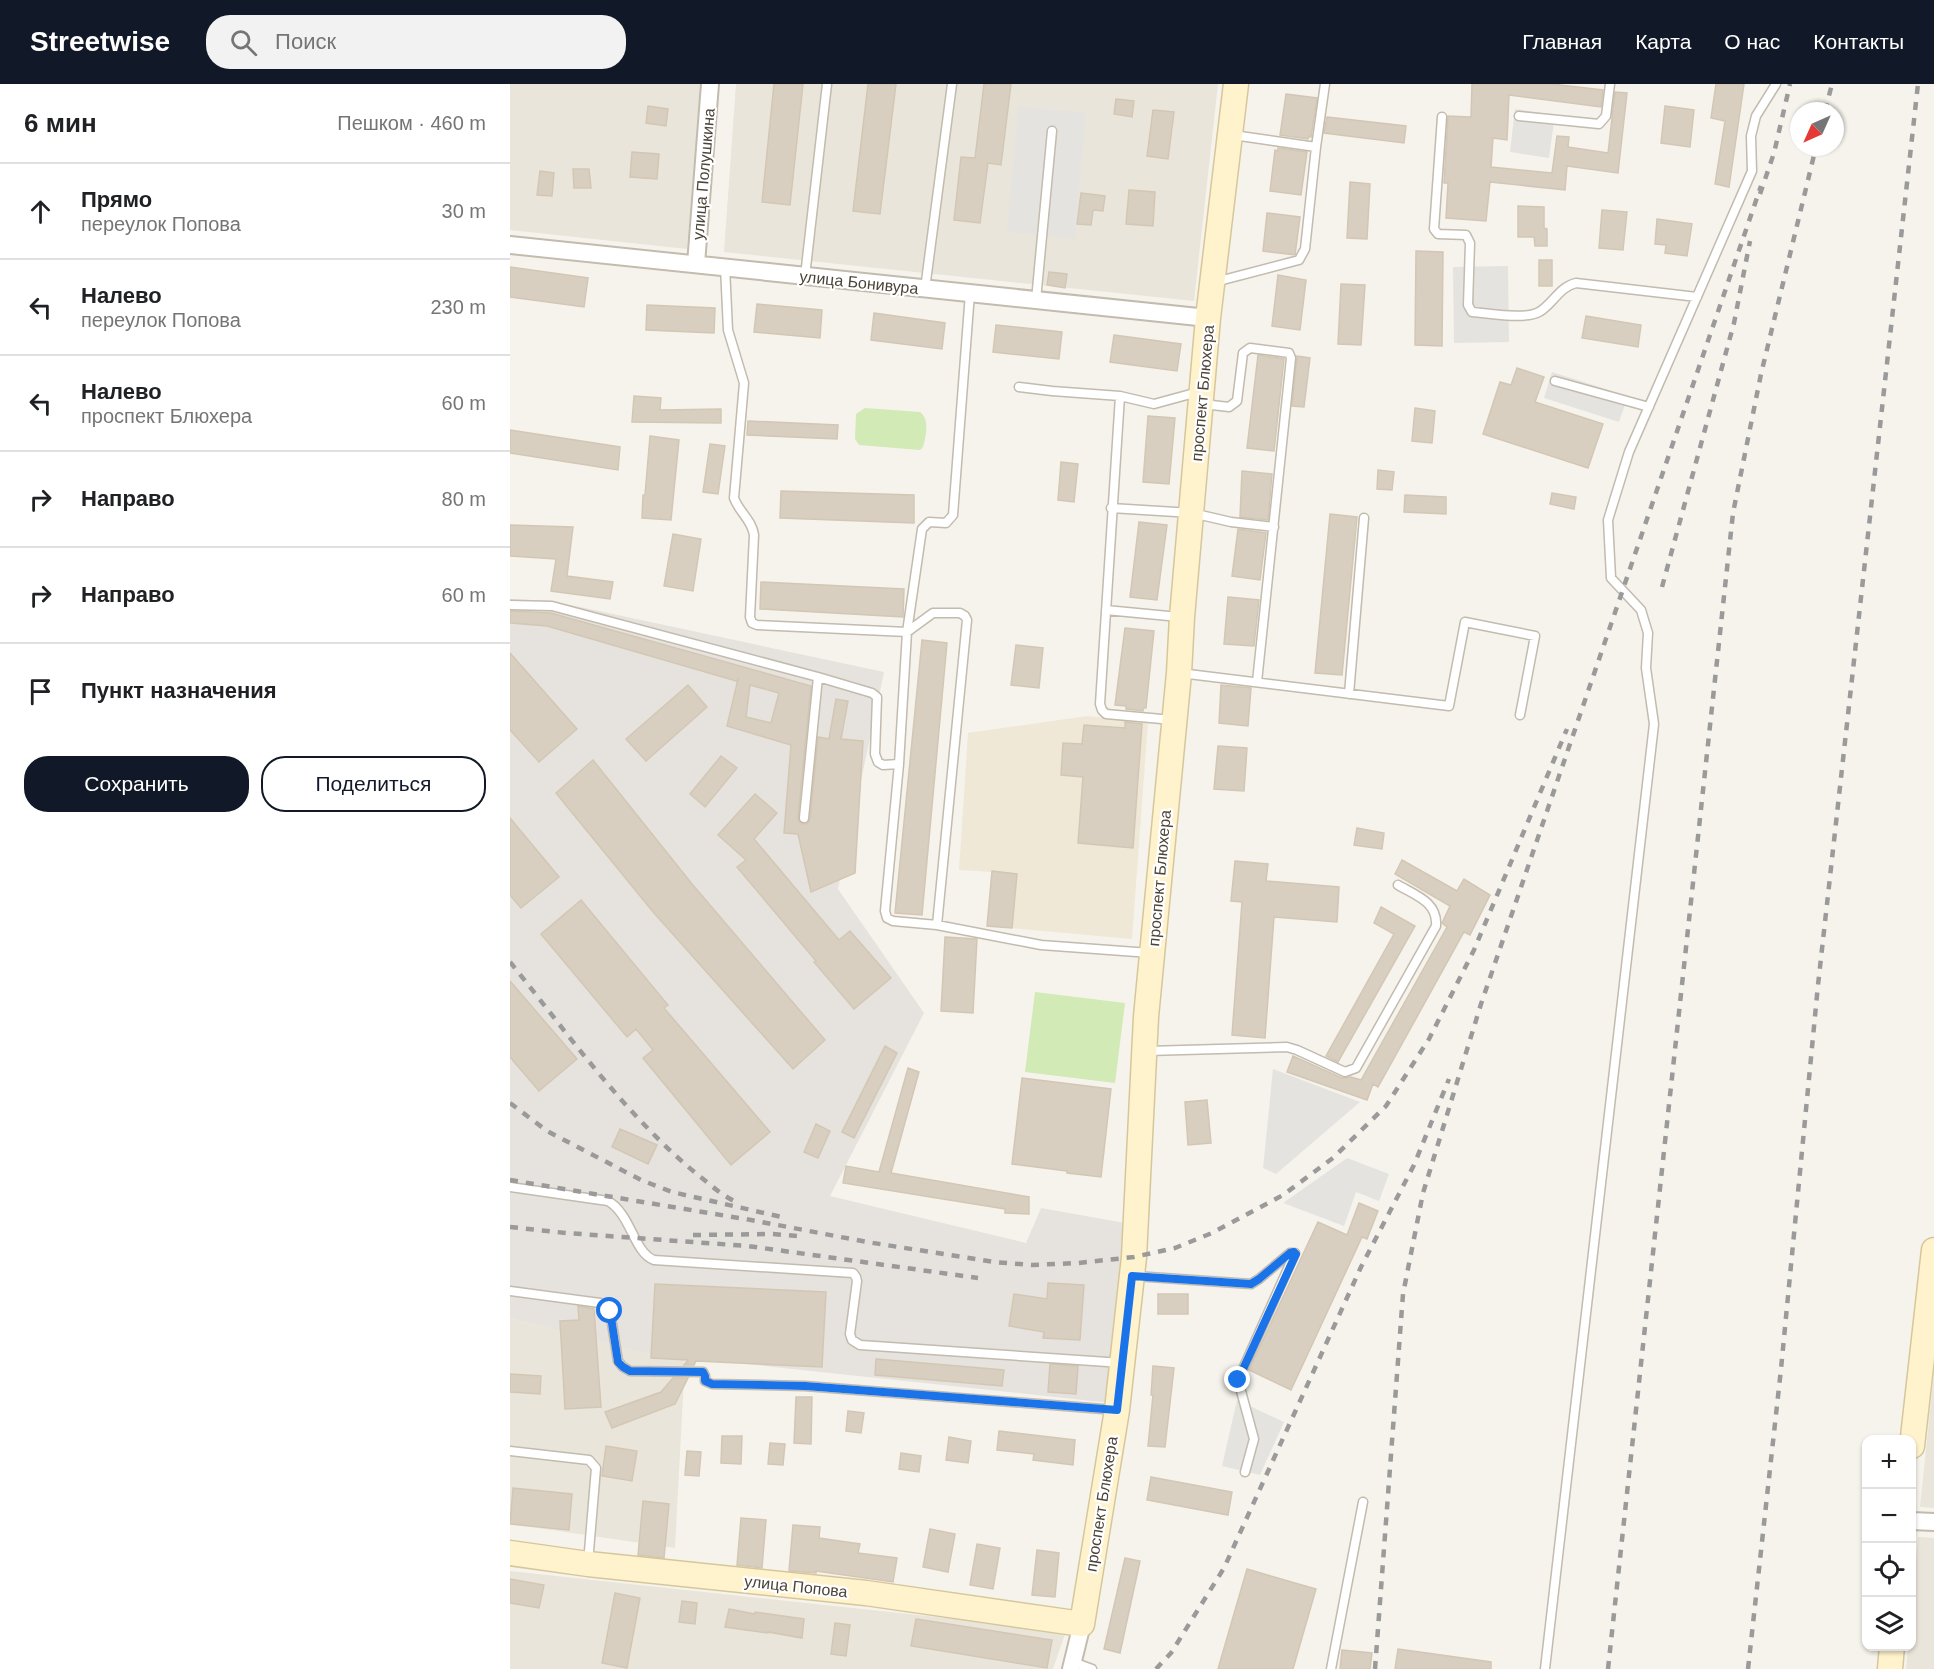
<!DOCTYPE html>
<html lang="ru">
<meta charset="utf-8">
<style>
body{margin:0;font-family:Helvetica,sans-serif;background:#f2f2f2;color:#202124}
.controls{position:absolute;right:18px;bottom:18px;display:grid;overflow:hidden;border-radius:12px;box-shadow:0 2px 4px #0004}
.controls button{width:54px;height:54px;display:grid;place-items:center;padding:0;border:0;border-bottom:2px solid #e0e0e0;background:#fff;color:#202124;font:30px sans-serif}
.compass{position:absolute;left:1280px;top:18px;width:54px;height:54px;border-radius:50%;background:#fff;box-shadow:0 2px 4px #0004;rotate:225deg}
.stop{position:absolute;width:18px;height:18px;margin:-14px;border:4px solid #1a73e8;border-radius:50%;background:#fff}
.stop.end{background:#1a73e8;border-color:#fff;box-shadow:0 2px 6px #0008}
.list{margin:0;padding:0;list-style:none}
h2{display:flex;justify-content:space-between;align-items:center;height:78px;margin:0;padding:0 24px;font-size:26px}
h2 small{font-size:20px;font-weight:400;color:#757577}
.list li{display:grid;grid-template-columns:39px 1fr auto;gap:18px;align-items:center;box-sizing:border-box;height:96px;padding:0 24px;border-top:2px solid #e0e0e0}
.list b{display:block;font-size:22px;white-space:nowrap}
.list p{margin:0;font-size:20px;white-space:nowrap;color:#757577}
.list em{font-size:20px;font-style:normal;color:#757577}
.actions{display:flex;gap:12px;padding:18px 24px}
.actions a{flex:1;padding:14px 0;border:2px solid #111827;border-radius:24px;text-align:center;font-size:21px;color:#111827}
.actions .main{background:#111827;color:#fff}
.icon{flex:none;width:33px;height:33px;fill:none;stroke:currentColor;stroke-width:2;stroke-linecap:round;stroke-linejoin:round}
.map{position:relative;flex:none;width:1424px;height:1585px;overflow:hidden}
header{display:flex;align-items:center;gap:36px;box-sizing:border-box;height:84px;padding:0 30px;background:#111827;color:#fff}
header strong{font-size:28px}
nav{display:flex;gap:33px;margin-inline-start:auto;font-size:21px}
.search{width:420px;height:54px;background:#f2f2f2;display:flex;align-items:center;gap:15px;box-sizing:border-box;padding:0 21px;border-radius:24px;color:#757577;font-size:22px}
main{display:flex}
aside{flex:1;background:#fff}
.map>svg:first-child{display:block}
.residential{fill:#eae5da}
.industrial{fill:#e6e2dd}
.education{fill:#efe8d6}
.green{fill:#d2eab5}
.parking{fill:#e5e3e0}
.building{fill:#d8cfc1;stroke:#d3c7b4;stroke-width:1.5;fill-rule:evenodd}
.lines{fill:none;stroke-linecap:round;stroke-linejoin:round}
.lane-casing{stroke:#c2bbae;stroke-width:11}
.street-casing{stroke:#c2bbae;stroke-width:20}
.secondary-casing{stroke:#d6c79b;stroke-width:27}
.lane{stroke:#fff;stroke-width:8}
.street{stroke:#fff;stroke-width:16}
.secondary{stroke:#fff3cd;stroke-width:24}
.rail{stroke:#9a9a9a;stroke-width:4.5;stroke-dasharray:8 8;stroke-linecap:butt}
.route{stroke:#1a73e8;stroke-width:8}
.labels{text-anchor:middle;stroke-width:4.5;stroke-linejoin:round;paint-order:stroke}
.street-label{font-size:16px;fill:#4b4439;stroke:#fff}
</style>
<header>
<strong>Streetwise</strong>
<div class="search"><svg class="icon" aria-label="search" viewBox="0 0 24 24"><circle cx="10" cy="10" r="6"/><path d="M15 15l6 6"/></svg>Поиск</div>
<nav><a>Главная</a><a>Карта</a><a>О нас</a><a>Контакты</a></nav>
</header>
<main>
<aside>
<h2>6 мин<small>Пешком · 460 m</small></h2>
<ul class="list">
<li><svg class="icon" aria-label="ahead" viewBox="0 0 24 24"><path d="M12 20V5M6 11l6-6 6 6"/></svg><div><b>Прямо</b><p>переулок Попова</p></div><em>30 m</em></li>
<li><svg class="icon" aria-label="left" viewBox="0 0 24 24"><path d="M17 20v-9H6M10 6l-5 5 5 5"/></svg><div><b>Налево</b><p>переулок Попова</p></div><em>230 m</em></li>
<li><svg class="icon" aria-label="left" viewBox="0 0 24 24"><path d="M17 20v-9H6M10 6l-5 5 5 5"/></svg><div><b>Налево</b><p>проспект Блюхера</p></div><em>60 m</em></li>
<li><svg class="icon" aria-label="right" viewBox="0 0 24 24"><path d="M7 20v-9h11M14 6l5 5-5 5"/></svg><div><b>Направо</b></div><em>80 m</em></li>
<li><svg class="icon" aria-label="right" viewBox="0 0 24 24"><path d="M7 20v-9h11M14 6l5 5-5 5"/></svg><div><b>Направо</b></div><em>60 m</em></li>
<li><svg class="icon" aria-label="arrive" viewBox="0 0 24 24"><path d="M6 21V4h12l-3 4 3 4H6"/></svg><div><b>Пункт назначения</b></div></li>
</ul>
<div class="actions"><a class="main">Сохранить</a><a>Поделиться</a></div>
</aside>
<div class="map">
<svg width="1424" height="1585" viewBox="0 0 1424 1585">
<rect width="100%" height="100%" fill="#f6f3ec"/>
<path class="residential" d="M0,0H191L177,165L0,146Z
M226,0H708L684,217L214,168Z
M0,1234L134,1269L175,1274L165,1464L0,1440Z
M1424,1289V1424L1410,1423Z
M1408,1453L1424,1454V1585H1396L1398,1563L1402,1562V1524Z
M0,1487L556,1547L543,1585H0Z"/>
<path class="industrial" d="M0,515L42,517L374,588L328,805L414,929L320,1112L516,1159L531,1124L615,1139L601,1319L134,1269L0,1234Z"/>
<path class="education" d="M577,632L638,638L622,855L477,842L482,788L449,786L458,649Z"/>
<path class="green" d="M355,324L410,328C420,335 416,352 413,363L410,366L349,361L345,355L346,330Z
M525,908L615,919L605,999L515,988Z"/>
<path class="parking" d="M508,22L576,29L565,155L497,148Z
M1005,25L1045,31L1039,74L1000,68Z
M998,182L999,258L944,259L943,183Z
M1042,288L1118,312L1109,338L1034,314Z
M763,985L850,1018L766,1090L753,1084Z
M837,1074L879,1090L869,1117L846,1108L834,1142L773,1119Z
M727,1316L774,1338L750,1391L712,1382Z"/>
<path class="building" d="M264,0H293L280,121L252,118Z
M358,0H386L370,130L343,127Z
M474,0H501L491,81L478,79L470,139L444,136L451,73L465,74Z
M962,0H1042L1093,6L1091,23L999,11L997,56L983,54L981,83L1042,89L1047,52L1059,53L1058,63L1098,69L1105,8L1117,9L1108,89L1057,82L1055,106L980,98L976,137L936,134L938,99H934L938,32L961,33Z
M1206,0H1234L1219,103L1205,100L1215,37L1201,34Z
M776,10L807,14L801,53L799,52L798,55L770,51Z
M606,15L624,17L622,33L604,30Z
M138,22L158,25L156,42L136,39Z
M1155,22L1184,26L1180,63L1151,59Z
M643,26L664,28L658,75L637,72Z
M817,33L896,42L894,59L814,49Z
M768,64L797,68L791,111L760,107L765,66L768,67Z
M122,68L149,70L147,95L120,93Z
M63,85H79L81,104H64Z
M30,87L44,89L42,112L27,111Z
M840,98L860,100L857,155L837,154Z
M619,106L645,108L643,142L616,140Z
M571,109L595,112L593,127L583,126L581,141L567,140Z
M1008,122L1034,123V144L1037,145V162H1025L1024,153H1008Z
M1092,126L1117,128L1113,166L1089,164Z
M757,129L790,133L785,171L753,167Z
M1147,135L1182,140L1177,172L1155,169L1156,161L1145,160Z
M906,167L933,168L932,262L905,261Z
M1029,176H1042V202H1029Z
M0,183L78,194L74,223L0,213Z
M539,188L557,190L555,204L537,201Z
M768,191L796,196L790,246L762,242Z
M831,200L855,201L851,261L828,260Z
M247,220L312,226L310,254L244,248Z
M137,221L205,224L204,249L136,246Z
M364,229L435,239L432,265L361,256Z
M1076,232L1131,241L1128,263L1072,254Z
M486,241L552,248L549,275L483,268Z
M604,251L671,260L667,287L600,278Z
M748,271L774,275L764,367L737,364Z
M787,272L800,274L794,323L782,322Z
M1007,284L1034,293L1025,318L1093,340L1078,384L973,350L990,298L1001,301Z
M124,312L151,314L150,326L211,325V339L122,338Z
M905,324L925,327L922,359L902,357Z
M638,332L665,334L659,400L633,398Z
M238,337L328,341L327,355L237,351Z
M0,346L110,363L108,386L0,369Z
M140,352L169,356L161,436L132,434L133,411H135Z
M200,360L215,362L208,410L193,408Z
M551,378L568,380L564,418L548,416Z
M868,386L884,388L882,406L867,405Z
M732,387L762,390L758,436L730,433Z
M271,407L404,411V439L270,434Z
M1042,409L1066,413L1064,425L1040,420Z
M895,411L936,413V430L894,428Z
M820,430L847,433L832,591L805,589Z
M629,438L657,441L647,516L620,513Z
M0,441L63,443L57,492L103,498L100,515L41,507L46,475L0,472Z
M728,445L756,449L750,496L722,492Z
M163,450L191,455L183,507L154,502Z
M251,498L394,505L393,533L250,525Z
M718,513L749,516L744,562L714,560Z
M0,527L41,529L301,602L288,733V737L293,740H297L300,735L308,653L319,655L326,615L338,617L331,655L353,657L345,789L301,808L288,750L274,749L281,661L217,642L228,595L226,597L37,542L0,539ZM240,601L269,609L261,639L236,633Z
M615,544L644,547L636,624H633V627L616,625V622L605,621Z
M412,556L437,559L412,831L385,829Z
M506,561L533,564L529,604L501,601Z
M0,569L67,645L29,678L0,646Z
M178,601L197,623L136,677L116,655Z
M711,601L741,604L738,642L709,639Z
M615,638L632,640L623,764L568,759L573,693L551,691L553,659L572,660L574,641L615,644Z
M708,662L737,664L734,707L704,705Z
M211,672L227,684L195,723L180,710Z
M83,676L182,800L315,956L283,985L144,829L46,709Z
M245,710L267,729L244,755L329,856L340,847L381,894L344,925L304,878L306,877L227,783L236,776L208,751Z
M0,734L49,793L11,824L0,811Z
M847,744L874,749L872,765L844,761Z
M892,776L947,807L954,795L980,811L960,851L954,848L868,1003L863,1000L857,1016L777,988L783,972L832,994L841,993L851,996L937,843L932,839L940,822L885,790Z
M725,777L758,780L756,797L829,803L827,838L764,833L755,954L722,951L732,818L721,817Z
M482,787L507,790L502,844L477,842Z
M71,816L158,921L154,924L260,1048L221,1081L133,974L143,966L126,945L117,953L31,850Z
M871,823L905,842L828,978L816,972L884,850L864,839Z
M435,853L467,855L463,929L431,927Z
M0,897L67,975L29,1007L0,973Z
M375,962L387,969L344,1054L332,1048Z
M398,984L409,988L381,1089L519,1113V1130L495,1129V1125L333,1099L336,1082L369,1088Z
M512,994L601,1005L591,1093L557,1089V1087L502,1080Z
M697,1016L701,1059L678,1061L675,1018Z
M306,1040L320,1047L308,1074L294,1068Z
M110,1045L147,1061L138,1080L102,1063Z
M849,1119L868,1127L857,1155L852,1153L781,1306L739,1286L808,1138L837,1151Z
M538,1199L574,1201L570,1256L533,1254L534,1248L499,1242L504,1210L537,1215Z
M145,1200L316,1208L312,1283L186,1277L184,1281H174L178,1276L141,1274Z
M648,1210H678V1230H648Z
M68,1222L84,1225L91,1323L55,1325L50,1237L69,1236Z
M366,1275L494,1286L492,1302L365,1291Z
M540,1280L568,1282L566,1310L538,1308Z
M643,1282L664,1284L655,1363L638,1362L643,1311H641Z
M0,1290L31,1292L30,1310L0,1308Z
M163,1294H178L165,1320L102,1344L95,1328L151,1308Z
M286,1313H302L301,1360L284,1359Z
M338,1327L354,1329L351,1349L336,1347Z
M489,1347L565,1356L563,1381L523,1376L524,1370L487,1366Z
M212,1352H232L231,1380L211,1379Z
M439,1353L461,1357L458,1379L436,1376Z
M260,1359L275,1360L273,1381L258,1380Z
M96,1362L127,1367L122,1397L92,1392Z
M177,1367L191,1368L189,1392L175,1391Z
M391,1369L411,1372L409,1388L389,1385Z
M641,1393L722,1408L718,1431L637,1416Z
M3,1404L62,1410L59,1446L0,1440Z
M133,1417L159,1420L154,1474L128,1471Z
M231,1434L256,1436L252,1484L227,1481Z
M283,1441L310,1443L309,1454L350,1460L348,1469L387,1474L383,1498L306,1487V1489L279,1487Z
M420,1445L445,1450L438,1488L413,1483Z
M467,1460L490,1464L483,1505L460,1501Z
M527,1466L549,1469L545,1513L522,1511Z
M615,1474L630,1477L610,1569L594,1565Z
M737,1485L806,1505L783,1585H708Z
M0,1495L34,1501L29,1524L0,1519Z
M105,1509L130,1514L117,1584L92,1579Z
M172,1517L187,1519L185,1540L169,1538Z
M219,1525L245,1530V1528L294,1535L292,1554L258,1548V1549L215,1543Z
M406,1535L542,1556L537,1584L401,1562Z
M325,1539L340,1541L336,1572L321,1570Z
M888,1565L981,1578V1585H885Z
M832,1566L862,1569L860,1585H830Z"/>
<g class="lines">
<g class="lane-casing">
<path id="lane" d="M1009,32L1089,40L1096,32L1100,0
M932,33L924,145L928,150L956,151L960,159L958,221L962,228C979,229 1015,236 1029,228C1043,220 1049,203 1066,199L1187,213
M723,51L806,63
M215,183L218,246L234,299L224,414C229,428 242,436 244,451L240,533L242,539L247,541L397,548L423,529H450L455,532L457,536L427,841
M295,192L317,0
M705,198L789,176L795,165L806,63L815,0
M415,205L442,0
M460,209L443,431L436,439L419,438L412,445L397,548L389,680L375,827L377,834L383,837L427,841L531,861L640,869
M526,216L542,47
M1045,297L1139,323
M509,303L542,307L610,312L644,320L688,308
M610,312L590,620L592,626L596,630L663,636
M693,320L719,323L727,317L733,269L740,264L779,269L781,274L747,598
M601,424L682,429L721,438L764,443
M0,521L42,522L308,593L294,734
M596,526L669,533
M670,589L939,622L955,538L1025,552L1010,631
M308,593L362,609L367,613L365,670L368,678L373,681L389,680
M839,610L854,434
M637,967L777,963L787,966L835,988L846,984L926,842C928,818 905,811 888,801
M0,1103L98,1117C121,1130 124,1169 144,1176L343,1189L346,1193L347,1197L340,1250L342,1256L350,1261L612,1279
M625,1192L741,1200L749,1195L780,1169H785L728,1296L744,1355L735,1388
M0,1207L90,1219L100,1227L108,1277L113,1283L120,1287L193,1288L195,1292V1297L202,1300L295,1302L606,1326
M0,1367L79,1376L86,1384L78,1479
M563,1578L582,1585
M821,1585L853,1418
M1035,1585L1144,640L1136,584L1138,549L1131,526L1101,494L1098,436L1119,368L1242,87L1241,52L1246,32L1266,0"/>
</g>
<g class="street-casing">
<path id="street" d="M0,161L698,234
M186,180L200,0
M1402,1437L1424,1438
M561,1585L572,1540"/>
</g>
<g class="secondary-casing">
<path id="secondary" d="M1402,1362L1424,1166
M0,1469L78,1480L356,1509L572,1540L607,1326L624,1173L636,933L669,589L672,533L698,234L726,0
M1380,1585L1382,1562"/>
</g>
<use href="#lane" class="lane"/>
<use href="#street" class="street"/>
<use href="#secondary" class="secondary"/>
<path class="rail" d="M1315,27L1322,0
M1250,110L1264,69L1280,0
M1152,503L1224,239L1240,157
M0,878C59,951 115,1031 188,1091C201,1101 213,1113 229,1119
M0,1019L37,1047L131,1096L162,1108L276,1134
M0,1096L241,1136L357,1158L484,1178L522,1181L568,1179L624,1173L665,1164L702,1149L773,1111L823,1074L876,1022L919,955L964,866L1057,645
M0,1143L56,1149L238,1162L468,1194
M183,1151L263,1150L287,1152
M646,1585L661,1569L714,1484L851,1183L904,1081L939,995
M865,1585L893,1210L913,1109L971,920L1251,102
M1098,1585L1223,429L1251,290L1306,63
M1238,1585L1271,1285L1308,901L1408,0"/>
</g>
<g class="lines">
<path class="route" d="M100,1227L108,1278L113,1283L120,1287L193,1288L195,1292V1297L202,1300L295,1302L607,1326L622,1192L741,1200L749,1195L780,1169L784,1168L786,1170L728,1296"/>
</g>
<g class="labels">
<g class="street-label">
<text transform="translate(193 90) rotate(-85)" y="6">улица Полушкина</text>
<text transform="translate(349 198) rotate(6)" y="6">улица Бонивура</text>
<text transform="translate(692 309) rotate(-85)" y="6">проспект Блюхера</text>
<text transform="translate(649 794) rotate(-85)" y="6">проспект Блюхера</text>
<text transform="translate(591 1420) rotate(-81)" y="6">проспект Блюхера</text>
<text transform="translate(286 1502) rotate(6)" y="6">улица Попова</text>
</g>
</g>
</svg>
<div class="controls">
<button>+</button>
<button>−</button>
<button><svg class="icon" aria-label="locate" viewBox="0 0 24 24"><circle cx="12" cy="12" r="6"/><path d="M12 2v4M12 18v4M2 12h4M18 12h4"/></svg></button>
<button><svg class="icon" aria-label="layers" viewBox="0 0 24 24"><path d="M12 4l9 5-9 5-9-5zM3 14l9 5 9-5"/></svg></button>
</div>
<svg class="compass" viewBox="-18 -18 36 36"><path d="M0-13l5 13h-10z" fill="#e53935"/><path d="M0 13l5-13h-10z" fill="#757577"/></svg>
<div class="stop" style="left:100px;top:1227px"></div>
<div class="stop end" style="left:728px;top:1296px"></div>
</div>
</main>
